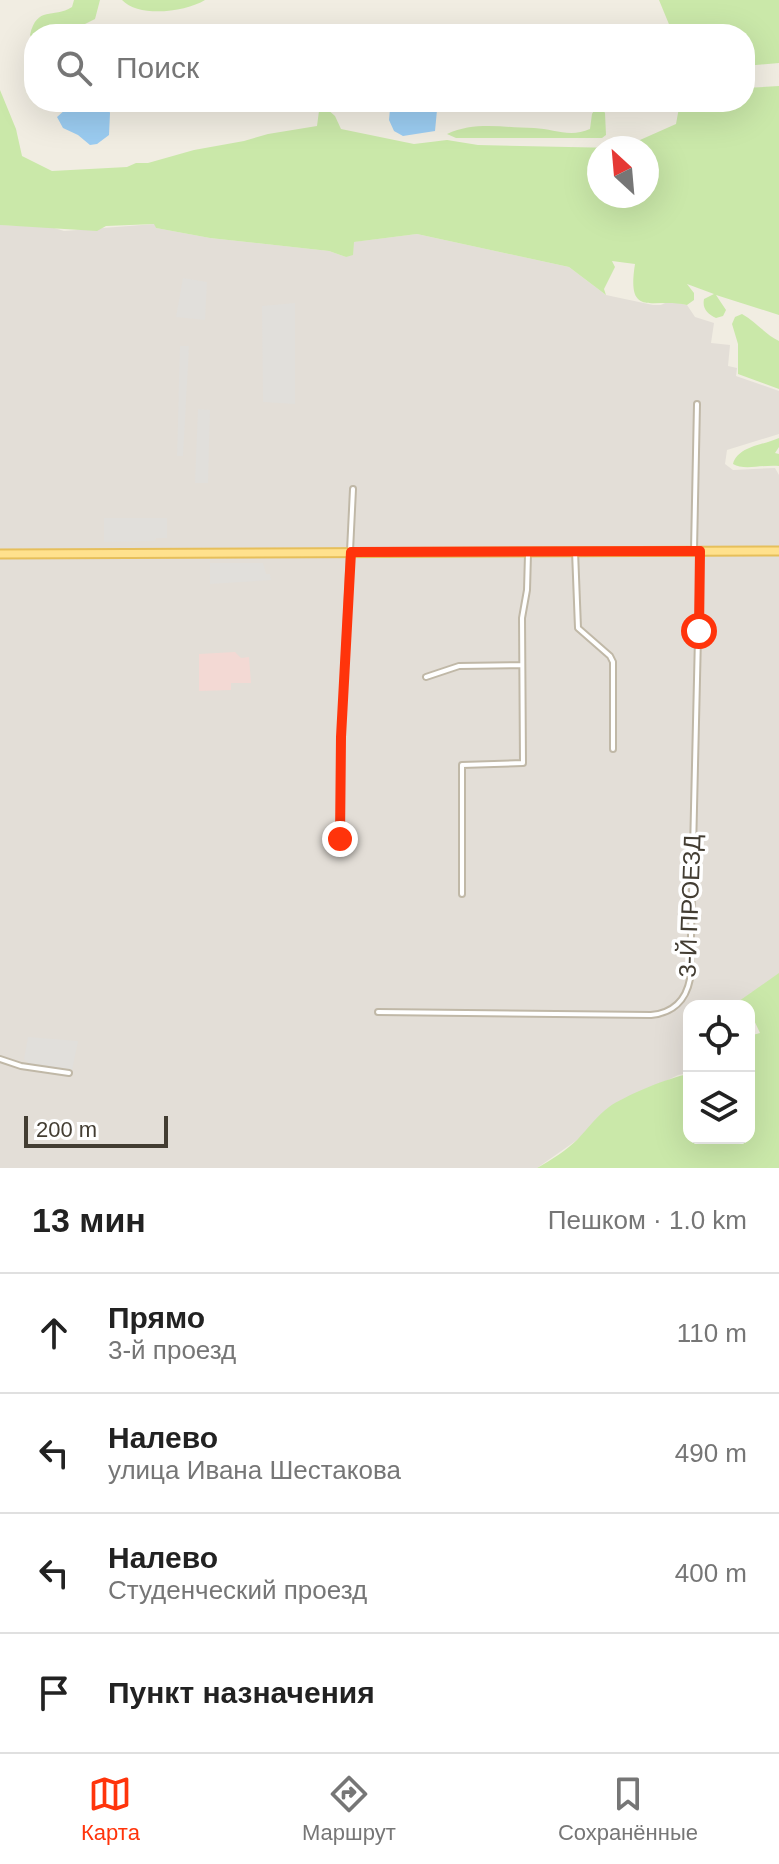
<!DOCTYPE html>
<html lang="ru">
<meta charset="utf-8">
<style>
body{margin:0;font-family:Helvetica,sans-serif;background:#f2f2f2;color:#222}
.controls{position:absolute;right:24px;bottom:24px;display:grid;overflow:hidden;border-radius:16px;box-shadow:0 8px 32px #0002}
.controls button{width:72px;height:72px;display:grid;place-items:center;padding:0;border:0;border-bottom:2px solid #e0e0e0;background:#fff;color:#222;font:40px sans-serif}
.compass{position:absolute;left:587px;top:136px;width:72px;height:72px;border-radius:50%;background:#fff;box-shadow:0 8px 32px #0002;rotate:334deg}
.scale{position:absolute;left:24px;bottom:20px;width:144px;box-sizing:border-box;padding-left:8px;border:4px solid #433d32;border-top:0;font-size:22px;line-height:28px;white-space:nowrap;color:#433d32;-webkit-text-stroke:6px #fff;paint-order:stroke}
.stop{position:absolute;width:24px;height:24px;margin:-18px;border:6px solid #ff340b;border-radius:50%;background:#fff}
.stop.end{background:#ff340b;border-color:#fff;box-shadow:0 2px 8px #0008}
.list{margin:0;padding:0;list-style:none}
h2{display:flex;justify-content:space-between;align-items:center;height:104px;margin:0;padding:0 32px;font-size:34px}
h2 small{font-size:26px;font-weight:400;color:#767676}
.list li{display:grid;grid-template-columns:52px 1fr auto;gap:24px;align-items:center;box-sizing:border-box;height:120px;padding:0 32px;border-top:2px solid #e0e0e0}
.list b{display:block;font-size:30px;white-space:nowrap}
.list p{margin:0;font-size:26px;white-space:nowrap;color:#767676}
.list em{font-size:26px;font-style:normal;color:#767676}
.icon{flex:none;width:44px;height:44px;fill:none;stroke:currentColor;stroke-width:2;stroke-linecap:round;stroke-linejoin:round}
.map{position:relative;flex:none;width:779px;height:1168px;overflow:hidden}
.search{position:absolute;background:#fff;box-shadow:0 8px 32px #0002;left:24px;right:24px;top:24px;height:88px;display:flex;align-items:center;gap:20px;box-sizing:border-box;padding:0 28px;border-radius:32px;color:#767676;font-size:30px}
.sheet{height:584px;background:#fff}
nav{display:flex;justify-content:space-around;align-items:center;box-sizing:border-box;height:112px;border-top:2px solid #e0e0e0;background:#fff;font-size:22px;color:#767676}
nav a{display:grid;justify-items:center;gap:4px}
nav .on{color:#ff340b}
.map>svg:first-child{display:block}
.industrial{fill:#e3ded7}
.medical{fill:#f3d9d4}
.green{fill:#cae8a9}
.parking{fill:#e1dfdb}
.water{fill:#9bccf1}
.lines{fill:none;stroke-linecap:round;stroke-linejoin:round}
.street-casing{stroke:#c0b8a7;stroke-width:8}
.primary-casing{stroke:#e6bf5b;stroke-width:11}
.street{stroke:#fff;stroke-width:4}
.primary{stroke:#ffe18d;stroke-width:7}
.route{stroke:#ff340b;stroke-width:10}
.labels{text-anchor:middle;stroke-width:7;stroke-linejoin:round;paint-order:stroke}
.street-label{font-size:24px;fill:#433d32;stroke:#fff}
</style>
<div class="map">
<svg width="779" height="1168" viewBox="0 0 779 1168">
<rect width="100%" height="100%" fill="#f1ede2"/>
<path class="industrial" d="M155,224L156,228L210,238L329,251L346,257L353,242L417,234L569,267L606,295L653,305H661L669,301L687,305L695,317L714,323L711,343L730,345L728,366L737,368L736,376L779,391V434L727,450L725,464L733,470L775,468L779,475V985L750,993L749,1023V1006H689V1073L678,1075L650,1089L537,1168H0V225L51,227L64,231Z"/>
<path class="medical" d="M235,652L241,658L249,657L251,683H231V690L199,691V654Z"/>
<path class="green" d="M74,0H100L95,19L65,34H34V42L30,35C37,5 53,19 72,7Z
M122,0H205C185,12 139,18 122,0Z
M659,0H779V63L745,66V34H673Z
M779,86V315L716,295L726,310L723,316L716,318C708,314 702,309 704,299L714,294L687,284L694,293V300L687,305C653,297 626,320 635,264L612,261L615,267L604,289L606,295L569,267L417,234L354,242L353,255L346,257L329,251L210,238L156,228L154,224L106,226L97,231L0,225V90L16,129L22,156L52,171L127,167L136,163H148L194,150L244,141L268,134L317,126L319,111L327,109L335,116L341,129L414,144L447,140L478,145L617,148H599V196H647V148H622L676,124L680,102H745V88Z
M596,107H601L605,113L606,135L602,138H456L447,134C475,121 505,128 534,128C554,129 570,138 590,129L592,114Z
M742,314C756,322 765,334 779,341V389L738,374V344L732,324L735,317Z
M779,438V447L775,453L779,454V466C765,464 744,471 733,464C738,446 764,445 779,438Z
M779,973V1168H537C551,1160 567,1150 578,1139C588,1128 597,1116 609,1107C624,1096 670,1077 689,1074V1138H749V1036L760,1033L753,1018H749V1006H732Z"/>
<path class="parking" d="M183,278L207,282L205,320L176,317Z
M295,303V404L263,402L262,306Z
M180,346H189L183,456H177Z
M198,409L210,410L208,483H195Z
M104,518H167V538H156L155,541L104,542Z
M210,563H263L266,574H270L271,580L210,584Z
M28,1037L78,1041L72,1070L31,1065L24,1059Z"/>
<path class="water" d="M74,102H107L110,113L109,135L97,144L90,145L78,135L63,128L57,117Z
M404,102H424L437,110L435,131L403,136L394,131L389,120L390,109Z"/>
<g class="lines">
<g class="street-casing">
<path id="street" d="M694,550L697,404
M575,551L578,628L610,656L613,662V749
M426,677L459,666L522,665
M340,839L341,737L353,489
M462,894V765L523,763L522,618L527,590L528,554
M378,1012L651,1015C673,1013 686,1000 690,979L700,551
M0,1059L21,1066L69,1073"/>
</g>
<g class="primary-casing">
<path id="primary" d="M0,554L779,551"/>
</g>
<use href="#street" class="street"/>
<use href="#primary" class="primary"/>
</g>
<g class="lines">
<path class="route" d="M340,839L341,737L351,552L700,551L699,631"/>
</g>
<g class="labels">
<g class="street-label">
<text transform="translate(690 906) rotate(-88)" y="8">3-Й ПРОЕЗД</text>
</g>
</g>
</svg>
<div class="controls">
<button><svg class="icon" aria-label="locate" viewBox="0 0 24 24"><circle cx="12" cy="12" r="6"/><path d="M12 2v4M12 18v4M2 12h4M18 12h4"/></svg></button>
<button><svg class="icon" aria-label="layers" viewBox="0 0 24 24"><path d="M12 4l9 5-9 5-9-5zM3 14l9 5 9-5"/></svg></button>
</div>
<svg class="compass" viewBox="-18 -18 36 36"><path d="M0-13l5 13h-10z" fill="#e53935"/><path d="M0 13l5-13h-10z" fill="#767676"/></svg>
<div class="scale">200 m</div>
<div class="stop" style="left:699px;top:631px"></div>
<div class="stop end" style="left:340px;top:839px"></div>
<div class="search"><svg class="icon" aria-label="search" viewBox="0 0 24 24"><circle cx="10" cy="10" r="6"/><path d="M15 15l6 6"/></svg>Поиск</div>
</div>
<section class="sheet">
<h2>13 мин<small>Пешком · 1.0 km</small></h2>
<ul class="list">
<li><svg class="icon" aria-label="ahead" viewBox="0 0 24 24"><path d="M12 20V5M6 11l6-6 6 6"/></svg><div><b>Прямо</b><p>3-й проезд</p></div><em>110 m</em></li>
<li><svg class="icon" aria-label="left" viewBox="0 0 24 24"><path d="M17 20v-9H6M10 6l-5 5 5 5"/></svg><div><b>Налево</b><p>улица Ивана Шестакова</p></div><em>490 m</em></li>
<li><svg class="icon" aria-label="left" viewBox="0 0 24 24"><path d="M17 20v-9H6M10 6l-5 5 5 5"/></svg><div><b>Налево</b><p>Студенческий проезд</p></div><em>400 m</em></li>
<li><svg class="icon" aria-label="arrive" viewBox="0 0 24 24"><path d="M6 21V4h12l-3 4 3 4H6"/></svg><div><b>Пункт назначения</b></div></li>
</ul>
</section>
<nav>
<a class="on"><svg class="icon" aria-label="map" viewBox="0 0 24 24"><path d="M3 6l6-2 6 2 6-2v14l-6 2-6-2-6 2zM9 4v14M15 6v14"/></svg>Карта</a>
<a><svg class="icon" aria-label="directions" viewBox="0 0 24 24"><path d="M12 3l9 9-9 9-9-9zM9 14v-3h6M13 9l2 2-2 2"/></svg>Маршрут</a>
<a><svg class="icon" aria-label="saved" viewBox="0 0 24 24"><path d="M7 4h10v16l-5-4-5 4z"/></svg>Сохранённые</a>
</nav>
